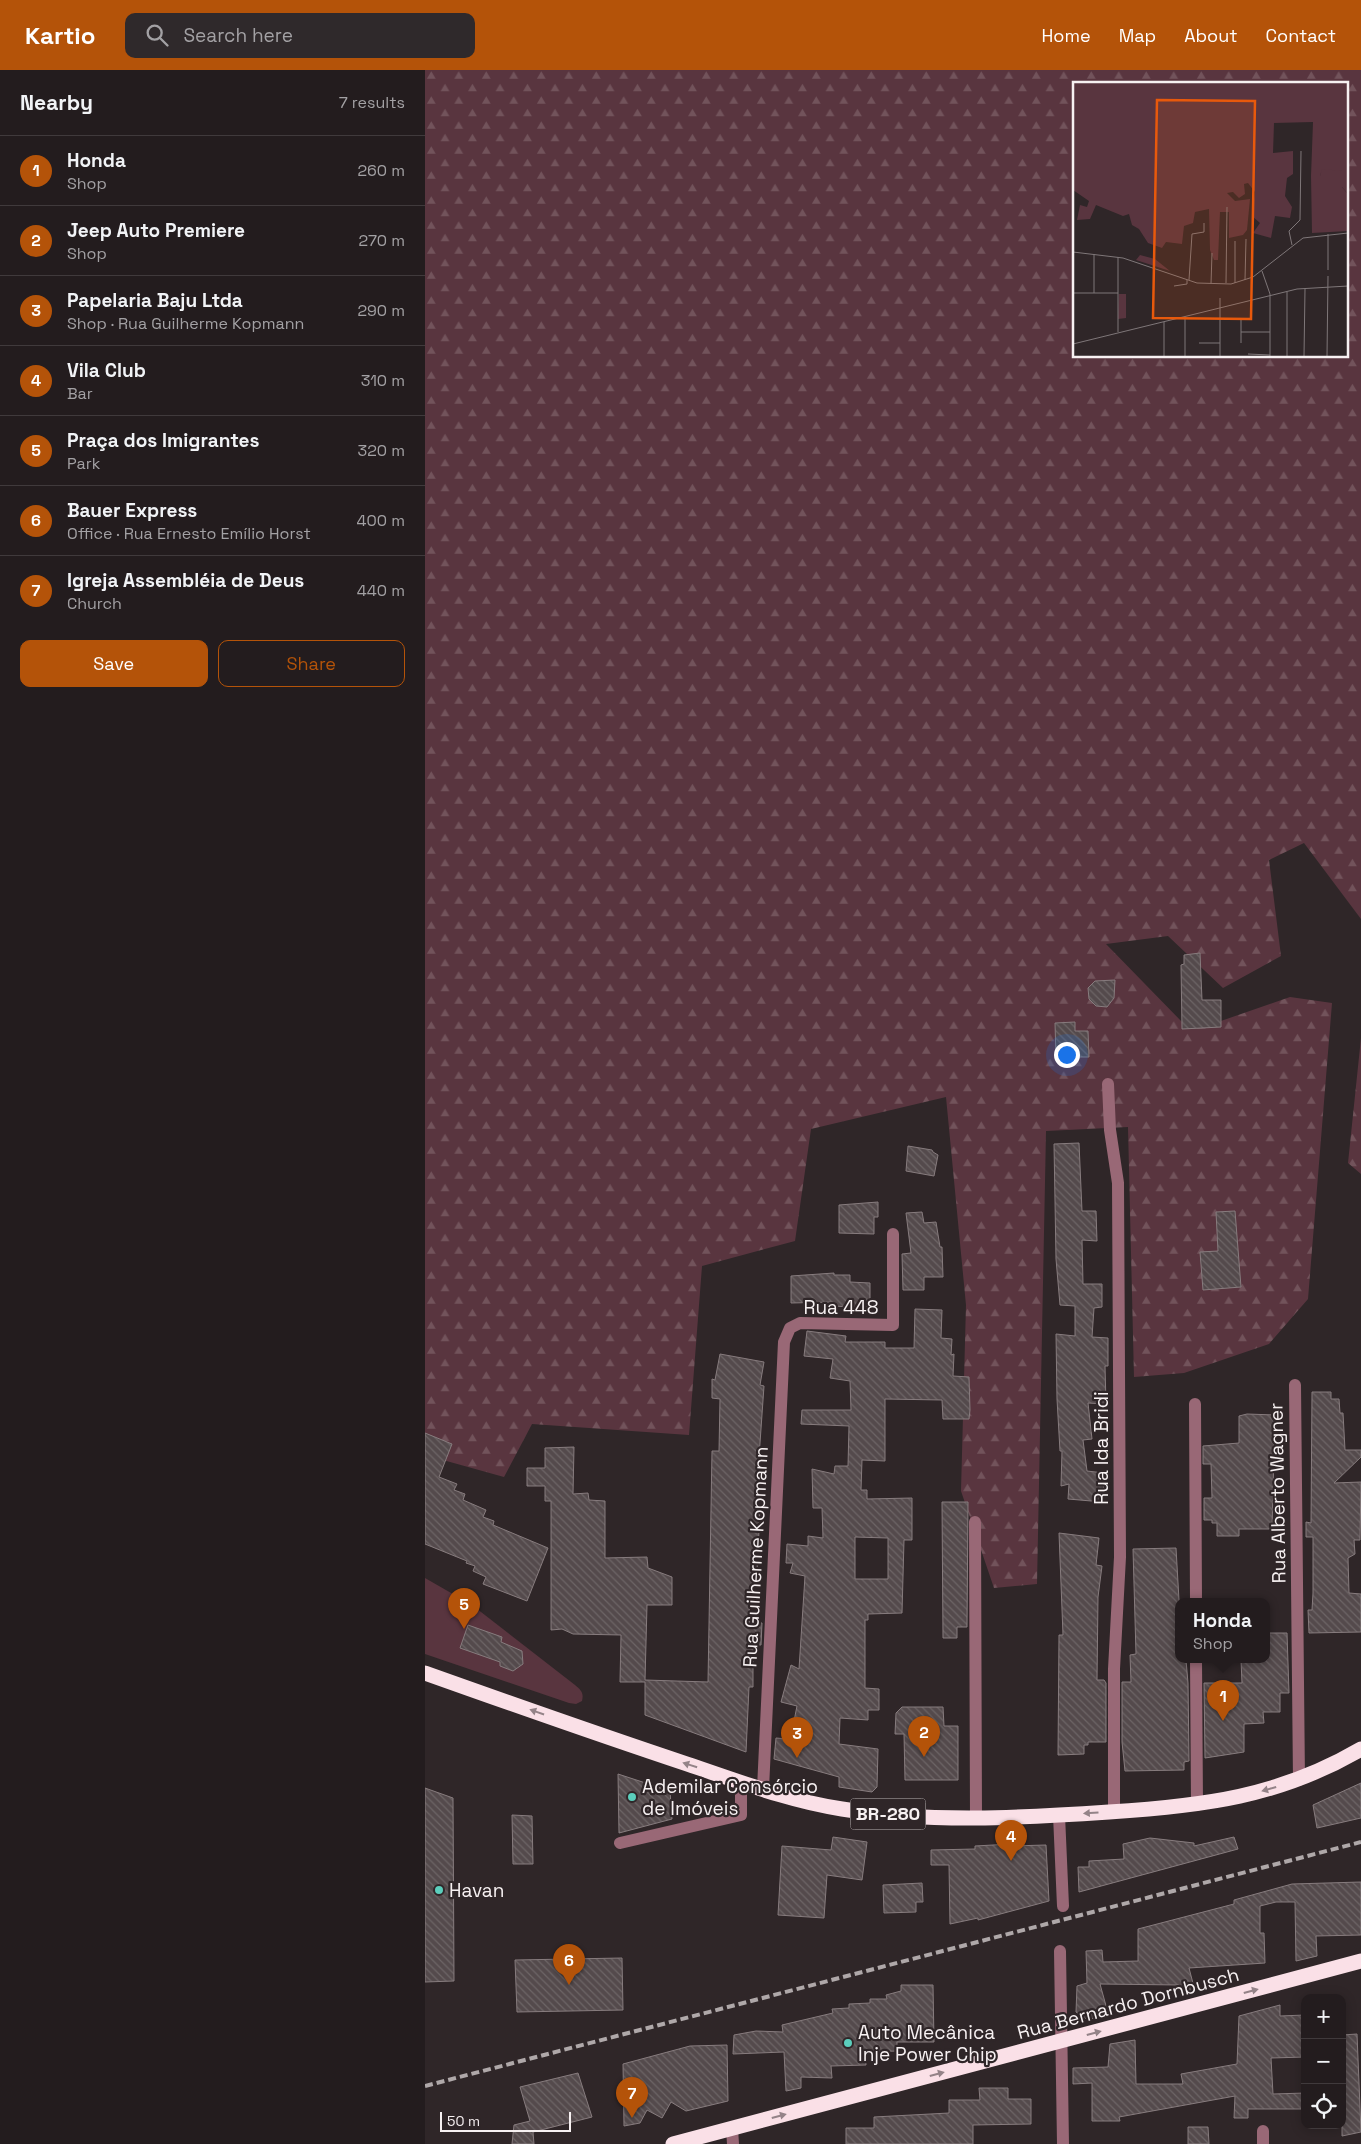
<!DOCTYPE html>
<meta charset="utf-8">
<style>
body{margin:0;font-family:"Space Grotesk",sans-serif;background:#2f292b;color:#f1f3f6}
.controls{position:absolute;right:15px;bottom:15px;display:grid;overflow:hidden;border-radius:10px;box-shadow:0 2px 12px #0003}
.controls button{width:45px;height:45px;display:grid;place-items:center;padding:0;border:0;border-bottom:1px solid #403a3c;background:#231c1e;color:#f1f3f6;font:25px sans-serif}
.scale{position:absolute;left:15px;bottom:12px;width:131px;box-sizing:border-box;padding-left:5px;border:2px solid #f7f1f2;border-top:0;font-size:14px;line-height:18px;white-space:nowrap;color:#f7f1f2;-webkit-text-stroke:4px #2f2628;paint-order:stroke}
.you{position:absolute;left:641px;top:984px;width:18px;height:18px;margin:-12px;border:4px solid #fff;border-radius:50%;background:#1a73e8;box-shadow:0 0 0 8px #1a73e833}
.badge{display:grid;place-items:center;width:32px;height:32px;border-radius:50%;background:#b45309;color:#fff;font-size:16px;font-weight:700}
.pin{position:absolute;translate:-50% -41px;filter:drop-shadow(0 1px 2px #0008)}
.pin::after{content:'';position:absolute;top:26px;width:18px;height:15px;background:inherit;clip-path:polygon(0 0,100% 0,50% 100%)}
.popup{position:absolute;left:750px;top:1528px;width:95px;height:65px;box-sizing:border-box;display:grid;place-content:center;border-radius:10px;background:#231c1e;filter:drop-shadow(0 1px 4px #0005);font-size:16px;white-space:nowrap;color:#a3a1a4}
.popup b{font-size:19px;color:#f1f3f6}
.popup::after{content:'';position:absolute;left:50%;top:100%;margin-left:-10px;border:10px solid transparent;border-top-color:#231c1e}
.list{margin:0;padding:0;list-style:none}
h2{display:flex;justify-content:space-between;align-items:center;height:65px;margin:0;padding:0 20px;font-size:21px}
h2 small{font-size:16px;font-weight:400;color:#a3a1a4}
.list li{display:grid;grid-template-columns:32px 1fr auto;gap:15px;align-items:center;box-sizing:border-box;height:70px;padding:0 20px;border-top:1px solid #403a3c}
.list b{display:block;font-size:19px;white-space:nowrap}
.list p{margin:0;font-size:16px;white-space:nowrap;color:#a3a1a4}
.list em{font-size:16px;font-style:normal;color:#a3a1a4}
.actions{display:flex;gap:10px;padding:15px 20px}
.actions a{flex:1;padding:11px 0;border:1px solid #b45309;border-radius:10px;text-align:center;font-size:18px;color:#b45309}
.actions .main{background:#b45309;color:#fff}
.icon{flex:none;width:28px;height:28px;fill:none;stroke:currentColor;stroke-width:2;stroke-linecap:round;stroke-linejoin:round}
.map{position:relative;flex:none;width:936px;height:2074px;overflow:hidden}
header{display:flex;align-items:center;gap:30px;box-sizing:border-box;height:70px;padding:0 25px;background:#b45309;color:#fff}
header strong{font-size:24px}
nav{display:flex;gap:28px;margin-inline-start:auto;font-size:18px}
.search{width:350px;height:45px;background:#2f292b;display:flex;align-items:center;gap:12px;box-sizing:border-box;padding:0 18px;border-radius:10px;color:#a3a1a4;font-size:19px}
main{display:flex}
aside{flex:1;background:#231c1e}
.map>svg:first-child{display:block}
.green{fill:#59353f}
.forest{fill:url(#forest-firs);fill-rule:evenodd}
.building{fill:url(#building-back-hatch);stroke:#877c7e;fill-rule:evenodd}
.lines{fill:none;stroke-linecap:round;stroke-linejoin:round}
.minor{stroke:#996876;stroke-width:12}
.highway{stroke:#fae0e7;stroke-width:15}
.rail{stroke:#afa8a9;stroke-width:4;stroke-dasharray:8 4;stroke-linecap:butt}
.oneway{fill:#948388}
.poi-dot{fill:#5bcebc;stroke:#2f2628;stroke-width:2}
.labels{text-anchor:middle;stroke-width:4.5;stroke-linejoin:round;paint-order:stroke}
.shield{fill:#2f2628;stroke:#bbb4b5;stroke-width:1}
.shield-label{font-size:18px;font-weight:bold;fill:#f7f1f2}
.street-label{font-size:19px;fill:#f7f1f2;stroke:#2f2628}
.poi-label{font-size:19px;fill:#f7f1f2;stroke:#2f2628;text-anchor:start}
.inset-road{fill:none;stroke:#7f7779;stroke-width:1}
.view{fill:#e8590c;fill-opacity:0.15;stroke:#e8590c;stroke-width:2.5}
.inset-edge{fill:none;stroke:#f7f1f2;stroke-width:2.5}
</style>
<header>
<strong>Kartio</strong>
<div class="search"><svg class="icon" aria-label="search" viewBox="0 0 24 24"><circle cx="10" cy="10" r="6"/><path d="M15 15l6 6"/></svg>Search here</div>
<nav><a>Home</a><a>Map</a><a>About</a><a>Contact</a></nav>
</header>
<main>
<aside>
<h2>Nearby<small>7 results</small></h2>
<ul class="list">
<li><span class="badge">1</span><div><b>Honda</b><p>Shop</p></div><em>260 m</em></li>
<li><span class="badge">2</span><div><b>Jeep Auto Premiere</b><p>Shop</p></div><em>270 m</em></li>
<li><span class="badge">3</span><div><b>Papelaria Baju Ltda</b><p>Shop · Rua Guilherme Kopmann</p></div><em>290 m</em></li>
<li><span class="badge">4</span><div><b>Vila Club</b><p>Bar</p></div><em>310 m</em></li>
<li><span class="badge">5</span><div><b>Praça dos Imigrantes</b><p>Park</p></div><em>320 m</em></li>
<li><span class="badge">6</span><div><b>Bauer Express</b><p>Office · Rua Ernesto Emílio Horst</p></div><em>400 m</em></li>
<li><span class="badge">7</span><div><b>Igreja Assembléia de Deus</b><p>Church</p></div><em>440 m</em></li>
</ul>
<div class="actions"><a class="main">Save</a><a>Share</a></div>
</aside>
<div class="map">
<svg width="936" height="2074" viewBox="0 0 936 2074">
<defs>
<pattern id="forest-firs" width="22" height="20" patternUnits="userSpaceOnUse" patternTransform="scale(1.25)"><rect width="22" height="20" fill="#59353f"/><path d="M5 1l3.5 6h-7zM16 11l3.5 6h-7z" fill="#72535b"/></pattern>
<pattern id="building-back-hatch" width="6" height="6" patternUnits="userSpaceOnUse" patternTransform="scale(1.25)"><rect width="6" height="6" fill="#544a4c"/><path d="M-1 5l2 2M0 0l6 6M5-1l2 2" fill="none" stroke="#6d6566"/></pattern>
</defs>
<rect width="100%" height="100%" fill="#2f2628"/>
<path class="green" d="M0,1508L47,1535L150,1615C156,1620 159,1623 157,1631L151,1634L144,1633L0,1584Z"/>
<path class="forest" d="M0,0H936V849L879,773L844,790L856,886L798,918L743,866L681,874L757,952H793L865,927L907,933L883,1229L844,1274L759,1303L709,1307L703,1057L621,1061L612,1514L569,1518L536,1421L541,1235L521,1027L386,1059L370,1171L277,1196L264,1365L107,1354L79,1407L0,1385ZM650,14H922V286H650Z
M936,968V1104L923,1093Z"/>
<path class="building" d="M775,883L777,930H796V957L757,959L756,895L759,894V885Z
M690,910L689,928L682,937L671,936L664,929L663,918L670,911Z
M650,952V961H663L664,987H631L630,953Z
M654,1073L657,1141H671L672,1171L657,1170L658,1214H677V1237L669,1238L667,1267L683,1268V1296H680L681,1334L663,1333L667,1369L658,1370L662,1401L679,1403L678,1432L643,1429L644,1414L636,1416L637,1381H635L632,1329L631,1264L650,1266V1236L635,1235L631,1189L629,1074Z
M483,1076L507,1080L508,1082L513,1085L509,1106L481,1101Z
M453,1132V1147H449V1164L414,1163V1135Z
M810,1141L816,1217L778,1220L775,1182L793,1181L791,1142Z
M497,1142L499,1153L511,1152L515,1177H517L518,1207H499V1220H478L477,1184L486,1183L481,1143Z
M409,1203V1205H425V1212L445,1213V1238L408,1236V1232L366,1233V1206Z
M490,1239L517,1240L516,1268L527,1269L526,1285L529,1284L528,1306L544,1307L545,1340L544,1349H518L517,1330L460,1329V1391L437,1390L436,1420H442V1429L487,1428V1470H479L477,1543L443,1544V1550H440V1618L454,1619V1640H443V1650L415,1648L414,1674L453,1679L452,1717L447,1722L414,1717V1707L349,1689L351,1668L363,1669L364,1666H366L372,1636L356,1632L366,1595L374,1599L380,1506L365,1503L368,1493H361L362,1474L383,1476V1466L398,1468L397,1438H388L387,1399L409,1404L410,1396H423L424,1356L376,1354L377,1340H426L425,1311L405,1308L408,1289L379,1286L382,1261L421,1266L420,1272H460V1278H489ZM430,1467L463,1468V1509H430Z
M295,1284L339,1292L335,1315L339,1316L331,1430L332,1436L335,1437L332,1507H328L323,1551L337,1553L336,1575H328V1617H324L321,1682L220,1645V1612H195L196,1565L148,1564L137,1559L126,1560V1431H120V1416H102V1398H120V1378L149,1377L148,1424L163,1423L164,1430L180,1431V1488L222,1487L223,1498L247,1507V1535H222L220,1610L283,1612L287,1381H294L295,1329L287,1328V1309L290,1310Z
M887,1322H906V1329H914L915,1343H918L920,1380H936V1387L909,1413L936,1412L935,1470H929L930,1484L923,1488L924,1523L936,1524V1562L884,1563L883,1540H887L888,1523V1467H881V1452L886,1453Z
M822,1344L850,1345L847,1459H814V1466H792V1453H787V1450H779V1428H787L786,1394H778V1376L814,1373V1346Z
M0,1363L27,1374L14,1407L32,1414L29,1420L40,1424L38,1430L61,1440L58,1447L69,1451L68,1455L123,1478L102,1531L58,1514L61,1507L48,1501L50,1496L41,1493L42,1491L0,1474Z
M517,1432H543L542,1557H532V1568H518Z
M634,1463L674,1468L671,1495L677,1496L673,1527L672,1610H679L681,1613V1672H663V1675H659V1684L633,1685L634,1565H638Z
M751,1478L754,1530V1590H761L763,1613L764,1691L759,1692V1700L700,1701L697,1672V1612H706L705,1585L711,1584L708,1479Z
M43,1555L77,1567L76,1572L97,1581L98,1594L88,1601L75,1596V1592L35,1578Z
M842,1563H862L864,1623H855V1642H838L839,1653L819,1654V1682L780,1688L779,1613H817L816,1590H842Z
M477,1637H518L519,1656H533V1710H480L479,1664H470L471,1643Z
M193,1704L245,1721L247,1749L194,1763Z
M936,1713V1748L892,1758L888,1735Z
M0,1718L28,1728L29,1911L0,1912Z
M87,1745L107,1746L108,1794H88Z
M408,1767L442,1772L437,1810L402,1805L399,1848L353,1845L357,1776L406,1780Z
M809,1767L813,1779L654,1822L653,1797H664V1791L699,1789L698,1774L725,1768L769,1773V1776Z
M586,1774V1776L621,1775L624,1831L553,1850V1848L525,1854L524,1795H506V1780L550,1779V1776Z
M936,1812V1865L891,1866L892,1886L871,1891L870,1832H851L835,1836V1863H839L840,1893L764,1898L770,1921L757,1924L754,1915L675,1914L683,1943L663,1950L651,1942L652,1916L662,1913L661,1881L677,1880L678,1892L713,1891V1859L809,1834V1830L867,1814Z
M497,1813L498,1832H491V1842L459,1843L458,1815Z
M197,1888L198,1940L92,1942L90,1890Z
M476,1915H508L509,1972H472V1981L440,1982L441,1995L406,1996L407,2008L376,2007V2018L361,2021L359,1982L308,1984L309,1965L331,1961L358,1962L357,1955L408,1943L407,1939L424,1938V1934L445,1933V1929H462L461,1925L476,1921Z
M855,1935V1946L880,1945V1987L846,1988L848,2024L880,2023V2039H823V2048H809L810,2026L694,2047L695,2051H667V2013L648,2014V1998L683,1997L685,1974L710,1970L711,2014H758L756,2004L812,1994L814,1946Z
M932,1964L936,2062L917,2066V1965Z
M302,1975L303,2031L261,2041L246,2032L237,2048L222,2040L215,2053L199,2056L198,1994L265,1976Z
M153,2003L167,2047L108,2062L109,2074H87L89,2055L105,2051L95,2017Z
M554,2018H583V2029H606V2054L548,2055V2074H421V2058H449V2047L524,2043V2030H555Z
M763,2057H783L784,2074H763Z"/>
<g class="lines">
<path class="minor" d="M683,1014L685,1060L693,1113L695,1487L689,1599V1742
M870,1315L874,1710
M770,1334L771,1532
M550,1452L551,1748
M771,1590L772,1735
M338,1719L359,1272L365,1258L375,1253L468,1255V1164
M634,1745L638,1836
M195,1773L316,1745V1712
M635,1881L638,2074
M307,2058L308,2074
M838,2061V2074"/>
<path class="highway" d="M0,1603C87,1634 175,1665 262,1694C313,1711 364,1731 417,1739C505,1753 595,1748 684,1742C778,1736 854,1727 936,1679
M248,2074L936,1891"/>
<path class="rail" d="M0,2016L936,1772"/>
</g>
<defs><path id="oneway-solid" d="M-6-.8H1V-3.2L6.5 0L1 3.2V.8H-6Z" transform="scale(1.25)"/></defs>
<g class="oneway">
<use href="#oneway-solid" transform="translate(112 1642) rotate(-161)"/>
<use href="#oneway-solid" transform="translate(265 1695) rotate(-162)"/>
<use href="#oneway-solid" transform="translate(844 1719) rotate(164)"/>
<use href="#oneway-solid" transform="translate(666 1743) rotate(176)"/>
<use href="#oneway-solid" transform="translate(826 1921) rotate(-15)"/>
<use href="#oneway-solid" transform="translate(669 1963) rotate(-15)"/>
<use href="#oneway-solid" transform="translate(512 2004) rotate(-15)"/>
<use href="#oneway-solid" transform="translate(354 2046) rotate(-15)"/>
</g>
<g class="poi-dot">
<circle cx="207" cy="1727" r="5"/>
<circle cx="14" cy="1820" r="5"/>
<circle cx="423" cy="1973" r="5"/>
</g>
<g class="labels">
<rect class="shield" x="425.5" y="1728.5" width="75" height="31" rx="4"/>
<g class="shield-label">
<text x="463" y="1750">BR-280</text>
</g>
<g class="street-label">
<text x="416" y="1244">Rua 448</text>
<text transform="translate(676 1378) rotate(-90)" y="7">Rua Ida Bridi</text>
<text transform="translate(852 1423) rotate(-91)" y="7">Rua Alberto Wagner</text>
<text transform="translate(330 1487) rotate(-87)" y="7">Rua Guilherme Kopmann</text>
<text transform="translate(703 1933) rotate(-15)" y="7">Rua Bernardo Dornbusch</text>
</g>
<g class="poi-label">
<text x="217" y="1723">Ademilar Consórcio<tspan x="217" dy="22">de Imóveis</tspan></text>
<text x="24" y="1827">Havan</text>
<text x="433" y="1969">Auto Mecânica<tspan x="433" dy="22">Inje Power Chip</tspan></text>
</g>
</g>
<g transform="translate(648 12)">
<rect width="275" height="275" fill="#2f2628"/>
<path d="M264,86L269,89V105L275,112V149L239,151L238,94H247L248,87ZM67,173L82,177L97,189L63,178ZM46,212H53V236L45,237Z" fill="#59353f"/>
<path d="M0,1H275V112L269,105V89L249,87L247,94H238L240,40L201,41L200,71L220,69V92L214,96L212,114L219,125L217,136L202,134L198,156L180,151L187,141L179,134L182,110L175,101L171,102L172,112L166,116L160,110L154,111L162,119L177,117L174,148L170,153L156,156V130H147L145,178H141L137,168L136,127L122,130L120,141L111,144L109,162L93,160L89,166L75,161L66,147L59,143L56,132L50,134L23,123L17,137L4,138L7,123L14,125L16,119L0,108Z" fill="#59353f"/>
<path class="inset-road" d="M219,163L216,149L227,138L228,69M0,170L50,176L124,201L158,202L180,195L230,156L275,151M255,188V152M189,189L197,212V274M116,198L119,152L131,150V141M172,198L173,157M153,201L154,125M162,201V159M138,202L139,171M101,204L114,202V198M0,211H45M21,211V172M147,216V274M112,235V274M91,240V274M45,250V175M168,250H197M126,261H147M168,261V236M0,262L224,207L275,204M175,272L197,273M214,274V210M231,274L232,207M254,274L255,194"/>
<path class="view" d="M84,18L182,19L178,237L80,236Z"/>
<rect width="275" height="275" class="inset-edge"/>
</g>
</svg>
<div class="controls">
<button>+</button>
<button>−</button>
<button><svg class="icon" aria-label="locate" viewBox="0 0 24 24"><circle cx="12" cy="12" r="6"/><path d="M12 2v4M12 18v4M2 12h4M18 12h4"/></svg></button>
</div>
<div class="scale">50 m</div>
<div class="you"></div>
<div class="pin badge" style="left:798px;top:1651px">1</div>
<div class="popup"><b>Honda</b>Shop</div>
<div class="pin badge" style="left:499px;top:1687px">2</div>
<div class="pin badge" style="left:372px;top:1688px">3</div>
<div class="pin badge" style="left:586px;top:1791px">4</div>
<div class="pin badge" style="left:39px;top:1559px">5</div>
<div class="pin badge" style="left:144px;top:1915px">6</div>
<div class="pin badge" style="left:207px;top:2048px">7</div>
</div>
</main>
